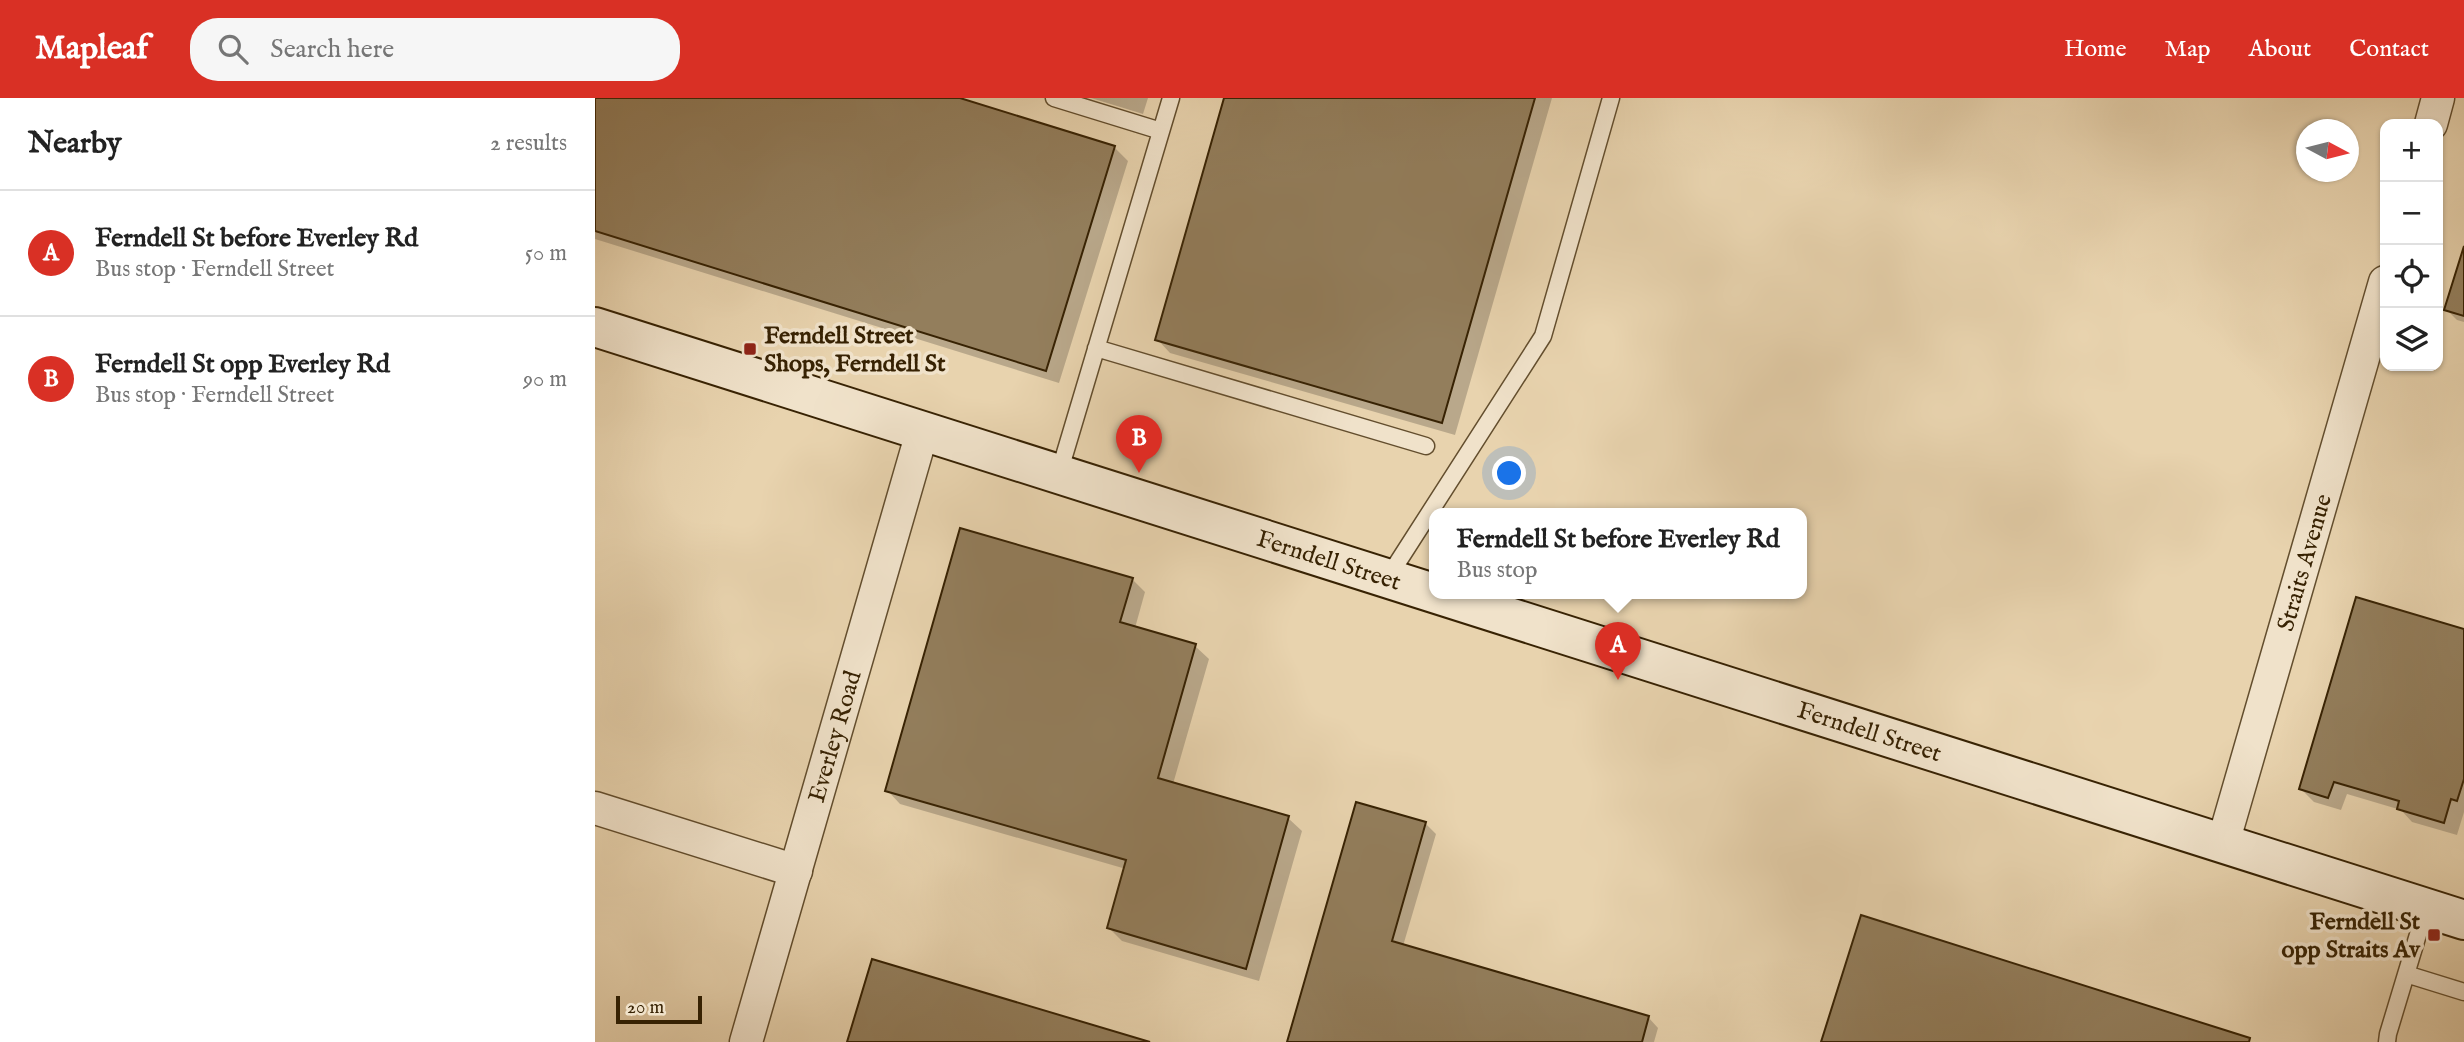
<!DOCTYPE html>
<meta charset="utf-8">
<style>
body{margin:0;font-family:"IM FELL English",serif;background:#f6f6f6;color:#222}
.controls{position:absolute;right:21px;top:21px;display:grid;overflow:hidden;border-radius:14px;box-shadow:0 2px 5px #0004}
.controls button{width:63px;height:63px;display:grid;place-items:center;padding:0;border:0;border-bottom:2px solid #e0e0e0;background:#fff;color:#222;font:35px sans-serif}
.compass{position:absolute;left:1701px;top:21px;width:63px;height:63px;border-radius:50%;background:#fff;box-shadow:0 2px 5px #0004;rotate:97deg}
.scale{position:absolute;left:21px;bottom:18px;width:86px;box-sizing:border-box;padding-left:7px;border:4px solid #372203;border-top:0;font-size:19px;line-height:24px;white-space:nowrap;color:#372203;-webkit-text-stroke:5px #f0e2ca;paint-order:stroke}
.you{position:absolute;left:915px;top:376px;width:24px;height:24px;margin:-18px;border:5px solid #fff;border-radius:50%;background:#1a73e8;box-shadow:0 0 0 10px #1a73e833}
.badge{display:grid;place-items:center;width:46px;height:46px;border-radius:50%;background:#d93025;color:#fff;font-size:23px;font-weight:700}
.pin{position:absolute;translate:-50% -58px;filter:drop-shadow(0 2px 4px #0008)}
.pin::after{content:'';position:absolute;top:37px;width:24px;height:21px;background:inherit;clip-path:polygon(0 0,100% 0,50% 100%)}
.popup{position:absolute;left:834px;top:410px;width:378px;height:91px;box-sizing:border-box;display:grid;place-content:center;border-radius:14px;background:#fff;filter:drop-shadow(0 2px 5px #0005);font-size:23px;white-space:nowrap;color:#767676}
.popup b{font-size:26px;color:#222}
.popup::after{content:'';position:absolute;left:50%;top:100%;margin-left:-14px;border:14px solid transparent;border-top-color:#fff}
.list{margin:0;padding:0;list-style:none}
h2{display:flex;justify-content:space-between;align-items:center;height:91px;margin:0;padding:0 28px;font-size:30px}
h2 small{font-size:23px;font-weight:400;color:#767676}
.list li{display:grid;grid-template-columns:46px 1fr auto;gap:21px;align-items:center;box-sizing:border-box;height:126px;padding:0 28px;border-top:2px solid #e0e0e0}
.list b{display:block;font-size:26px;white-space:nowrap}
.list p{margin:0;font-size:23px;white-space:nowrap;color:#767676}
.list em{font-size:23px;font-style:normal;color:#767676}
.icon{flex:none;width:38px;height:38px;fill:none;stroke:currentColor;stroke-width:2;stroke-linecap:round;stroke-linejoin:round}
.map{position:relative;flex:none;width:1869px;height:944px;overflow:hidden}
header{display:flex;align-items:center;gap:42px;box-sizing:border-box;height:98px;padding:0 35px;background:#d93025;color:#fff}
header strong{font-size:33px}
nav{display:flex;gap:38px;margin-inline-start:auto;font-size:24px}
.search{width:490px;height:63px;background:#f6f6f6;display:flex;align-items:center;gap:18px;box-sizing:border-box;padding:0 24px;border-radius:28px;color:#767676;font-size:26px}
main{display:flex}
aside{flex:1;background:#fff}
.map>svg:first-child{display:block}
.shadow{fill:#0003}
.building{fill:#937e5c;stroke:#372203;stroke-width:2}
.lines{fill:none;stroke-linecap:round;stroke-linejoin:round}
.service-casing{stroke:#634e2e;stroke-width:19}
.minor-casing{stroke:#634e2e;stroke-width:35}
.secondary-casing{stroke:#372203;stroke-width:42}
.service{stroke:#f0e2ca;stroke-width:16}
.minor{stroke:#f0e2ca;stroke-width:32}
.secondary{stroke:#f0e2ca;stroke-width:38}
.poi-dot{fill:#8f2418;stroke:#f0e2ca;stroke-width:2.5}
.labels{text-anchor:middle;stroke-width:7;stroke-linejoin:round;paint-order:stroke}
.poi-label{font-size:24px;font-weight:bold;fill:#372203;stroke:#f0e2ca;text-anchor:start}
.street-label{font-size:24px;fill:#372203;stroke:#f0e2ca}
</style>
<header>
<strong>Mapleaf</strong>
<div class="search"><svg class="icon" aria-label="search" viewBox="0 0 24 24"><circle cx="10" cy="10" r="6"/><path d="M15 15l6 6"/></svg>Search here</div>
<nav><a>Home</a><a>Map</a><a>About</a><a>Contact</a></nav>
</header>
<main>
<aside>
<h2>Nearby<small>2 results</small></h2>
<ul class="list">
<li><span class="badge">A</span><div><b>Ferndell St before Everley Rd</b><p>Bus stop · Ferndell Street</p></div><em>50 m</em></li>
<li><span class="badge">B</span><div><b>Ferndell St opp Everley Rd</b><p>Bus stop · Ferndell Street</p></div><em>90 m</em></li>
</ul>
</aside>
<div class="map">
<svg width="1869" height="944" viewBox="0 0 1869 944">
<rect width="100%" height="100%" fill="#e8d3ae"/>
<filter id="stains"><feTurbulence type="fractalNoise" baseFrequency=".00286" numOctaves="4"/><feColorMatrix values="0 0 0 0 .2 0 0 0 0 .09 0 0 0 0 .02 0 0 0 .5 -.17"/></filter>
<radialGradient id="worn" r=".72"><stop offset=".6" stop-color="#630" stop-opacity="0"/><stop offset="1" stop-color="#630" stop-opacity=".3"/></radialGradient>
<path class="shadow" d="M0,0H359L520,50L533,63L464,285L0,141Z
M496,0H553L548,16Z
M631,0H957L860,337L575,255L562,241Z
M1869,154V224L1862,222L1851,211Z
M537,481L550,494L540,530L600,548L614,561L578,686L693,720L707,733L664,883L527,843L514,830L531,771L305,706L292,692Z
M1869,533V714L1862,737L1817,724L1806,712L1752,696L1746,712L1719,704L1706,691Z
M763,706L831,726L841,736L808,848L1053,919L1063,930L1059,944H694Z"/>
<path class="building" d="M0,0H365L520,48L451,273L0,133Z
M629,0H940L847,325L560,242Z
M1869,148V218L1849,212Z
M365,430L538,480L525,524L601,546L563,680L694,718L651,871L512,830L531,762L290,693Z
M1761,499L1869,531V681L1862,703L1856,701L1849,725L1802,711L1804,703L1739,684L1733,700L1704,691Z
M761,704L831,724L797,843L1054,918L1047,944H692Z
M1266,817L1655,940L1654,944H1226Z
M277,861L555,944H252Z"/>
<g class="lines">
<g class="service-casing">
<path id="service" d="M459,0L566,33
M501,250L831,348
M464,375L576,0
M792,481L948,238L1016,0
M1811,876L1869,894
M1792,944L1793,936L1831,810"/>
</g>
<g class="minor-casing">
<g id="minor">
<path d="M1836,26L1843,0"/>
<path d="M0,710L201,773"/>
<path id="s1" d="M1628,745L1790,184"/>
<path id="s2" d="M151,944L328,331"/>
</g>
</g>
<g class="secondary-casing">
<g id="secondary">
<path id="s3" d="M0,229L1869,822"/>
</g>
</g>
<use href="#service" class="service"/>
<use href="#minor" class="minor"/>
<use href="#secondary" class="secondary"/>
</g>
<g class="poi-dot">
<rect x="148" y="244" width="14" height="14" rx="3.5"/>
<rect x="1832" y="830" width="14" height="14" rx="3.5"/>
</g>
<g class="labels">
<g class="poi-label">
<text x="169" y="245">Ferndell Street<tspan x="169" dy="28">Shops, Ferndell St</tspan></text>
<text x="1825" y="831" text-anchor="end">Ferndell St<tspan x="1825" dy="28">opp Straits Av</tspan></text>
</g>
<g class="street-label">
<text dy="8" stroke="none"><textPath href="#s3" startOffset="770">Ferndell Street</textPath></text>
<text dy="8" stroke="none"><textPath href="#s1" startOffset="292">Straits Avenue</textPath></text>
<text dy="8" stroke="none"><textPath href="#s3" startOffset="1337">Ferndell Street</textPath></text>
<text dy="8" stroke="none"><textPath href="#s2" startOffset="318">Everley Road</textPath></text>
</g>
</g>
<rect width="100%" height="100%" filter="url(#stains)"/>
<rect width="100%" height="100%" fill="url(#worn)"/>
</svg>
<div class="controls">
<button>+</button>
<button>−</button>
<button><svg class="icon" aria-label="locate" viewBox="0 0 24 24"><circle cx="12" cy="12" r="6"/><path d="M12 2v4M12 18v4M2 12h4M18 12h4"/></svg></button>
<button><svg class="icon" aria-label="layers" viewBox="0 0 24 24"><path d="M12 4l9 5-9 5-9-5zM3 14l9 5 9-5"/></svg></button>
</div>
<svg class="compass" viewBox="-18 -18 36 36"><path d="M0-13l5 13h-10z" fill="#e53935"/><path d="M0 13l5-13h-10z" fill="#767676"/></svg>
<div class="scale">20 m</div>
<div class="you"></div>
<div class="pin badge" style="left:1023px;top:582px">A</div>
<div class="popup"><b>Ferndell St before Everley Rd</b>Bus stop</div>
<div class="pin badge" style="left:544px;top:375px">B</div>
</div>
</main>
